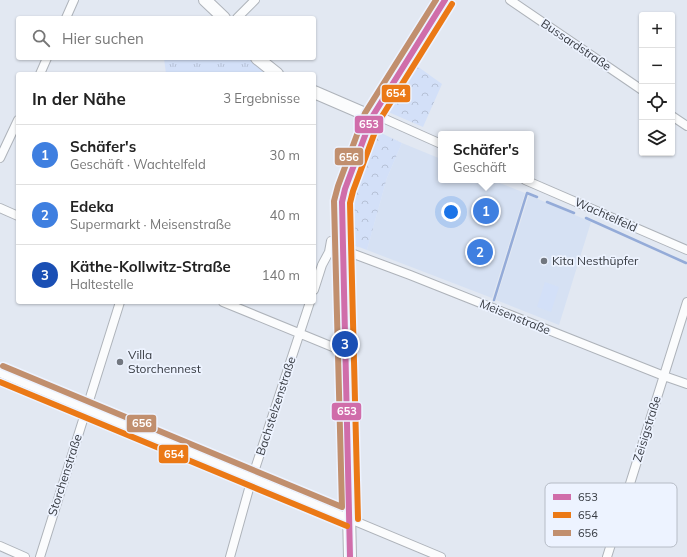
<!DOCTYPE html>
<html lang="de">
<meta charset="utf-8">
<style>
body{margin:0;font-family:Mulish,sans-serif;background:#f2f2f2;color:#222}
.controls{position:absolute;right:12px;top:12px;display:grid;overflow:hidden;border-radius:4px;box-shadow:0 1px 3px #0004}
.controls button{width:36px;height:36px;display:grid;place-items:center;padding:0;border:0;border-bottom:1px solid #e0e0e0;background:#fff;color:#222;font:20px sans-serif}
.you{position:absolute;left:451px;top:212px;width:14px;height:14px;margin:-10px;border:3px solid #fff;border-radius:50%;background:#1a73e8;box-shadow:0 0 0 6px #1a73e833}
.badge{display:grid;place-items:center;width:26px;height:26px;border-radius:50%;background:#db2777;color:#fff;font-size:13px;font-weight:700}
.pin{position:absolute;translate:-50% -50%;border:2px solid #fff;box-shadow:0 1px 4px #0006}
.popup{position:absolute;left:438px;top:131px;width:96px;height:52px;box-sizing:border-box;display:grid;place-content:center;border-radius:4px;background:#fff;filter:drop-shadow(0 1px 3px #0005);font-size:13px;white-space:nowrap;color:#767676}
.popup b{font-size:15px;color:#222}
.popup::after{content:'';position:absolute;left:50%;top:100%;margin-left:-8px;border:8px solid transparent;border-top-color:#fff}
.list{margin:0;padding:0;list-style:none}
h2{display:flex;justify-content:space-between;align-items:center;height:52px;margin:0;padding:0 16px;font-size:17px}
h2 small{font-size:13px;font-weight:400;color:#767676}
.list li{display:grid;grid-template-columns:26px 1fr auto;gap:12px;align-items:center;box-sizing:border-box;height:60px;padding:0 16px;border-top:1px solid #e0e0e0}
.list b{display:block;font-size:15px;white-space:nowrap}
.list p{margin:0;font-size:13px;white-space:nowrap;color:#767676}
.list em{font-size:13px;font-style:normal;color:#767676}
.icon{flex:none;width:22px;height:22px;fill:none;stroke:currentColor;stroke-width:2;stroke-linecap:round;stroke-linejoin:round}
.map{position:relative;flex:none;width:687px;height:557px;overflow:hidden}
.search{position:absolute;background:#fff;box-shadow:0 1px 3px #0004;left:16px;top:16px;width:300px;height:44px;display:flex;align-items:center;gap:10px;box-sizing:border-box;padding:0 14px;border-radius:4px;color:#767676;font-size:15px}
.panel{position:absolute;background:#fff;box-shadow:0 1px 3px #0004;left:16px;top:72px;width:300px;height:232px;border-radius:4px}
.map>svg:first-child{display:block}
.built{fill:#d6e1f3}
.grass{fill:url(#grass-tufts)}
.forest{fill:url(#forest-crowns)}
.garden{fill:#d3e0f8}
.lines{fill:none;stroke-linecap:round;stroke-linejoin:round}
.stream{stroke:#94abd8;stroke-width:2.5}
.street-casing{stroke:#aeb3ba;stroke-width:10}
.secondary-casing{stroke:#aeb3ba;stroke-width:14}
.street{stroke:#fbfcfd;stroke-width:8}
.secondary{stroke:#fbfcfd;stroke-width:12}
.bus-1-casing{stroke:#edf3ff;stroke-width:9}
.bus-2-casing{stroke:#edf3ff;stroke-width:9}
.bus-3-casing{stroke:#edf3ff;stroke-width:9}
.bus-1{stroke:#d06daa;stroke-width:6}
.bus-2{stroke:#eb7916;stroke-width:6}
.bus-3{stroke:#c18f6e;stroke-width:6}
.poi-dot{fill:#72777f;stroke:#edf3ff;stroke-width:1.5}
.labels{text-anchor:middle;stroke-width:3.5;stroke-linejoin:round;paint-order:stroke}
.street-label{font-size:12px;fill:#363a41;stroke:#edf3ff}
.poi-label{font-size:12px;fill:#363a41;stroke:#edf3ff;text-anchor:start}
.key{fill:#edf3ff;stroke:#b6bcc6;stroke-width:1}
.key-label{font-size:11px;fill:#363a41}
.line-badge{stroke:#edf3ff;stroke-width:1.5}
.badge-label{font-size:11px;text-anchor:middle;font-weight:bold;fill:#fff}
</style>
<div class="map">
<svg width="687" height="557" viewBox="0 0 687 557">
<defs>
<pattern id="grass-tufts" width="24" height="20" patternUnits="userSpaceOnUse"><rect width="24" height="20" fill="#d3e0f8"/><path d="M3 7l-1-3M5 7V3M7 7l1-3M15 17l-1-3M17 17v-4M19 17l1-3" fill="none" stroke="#b6c1d6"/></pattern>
<pattern id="forest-crowns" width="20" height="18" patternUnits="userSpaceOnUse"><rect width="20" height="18" fill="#d3e0f8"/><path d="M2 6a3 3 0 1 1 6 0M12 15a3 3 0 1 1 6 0" fill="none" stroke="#b6c1d6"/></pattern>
</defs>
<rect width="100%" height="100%" fill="#e2e8f2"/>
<path class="built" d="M402,143L441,159V180H492L525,193L492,298L367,250L387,178Z
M529,195L591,222L559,325L496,300Z"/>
<path class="grass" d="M164,58H251L266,74H166Z"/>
<path class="forest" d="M417,66L442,84L423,127L386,111Z
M379,132L402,143L387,178L367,250L351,244L349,204L352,192Z"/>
<path class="garden" d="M545,282L559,287L551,312L537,307Z"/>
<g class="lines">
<path class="stream" d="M547,202L574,213
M586,218L686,263
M494,300L527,193L537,197"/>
<g class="street-casing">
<path id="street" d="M510,0L642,90
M66,18L74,0
M237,18L255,0
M40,74L47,58
M672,116L687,126
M372,117L385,119L441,144
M0,158L18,120
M525,180L687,250
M0,208L18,216
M343,250L410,275L664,376L687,384
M314,290L322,265L329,252L331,241
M223,302L345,352
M0,373L441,557
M0,546L25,557
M40,557L120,302
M230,557L252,478L310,302
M607,557L687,302"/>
</g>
<g class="secondary-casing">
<path id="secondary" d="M205,0L224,18
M257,58L277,74
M314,92L372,117
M350,557L342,202L345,189L372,117L445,0"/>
</g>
<use href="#street" class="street"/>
<use href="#secondary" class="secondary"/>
<g class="bus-1-casing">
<path id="bus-1" d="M350,557L342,202L345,189L372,117L445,0"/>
</g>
<g class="bus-2-casing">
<path id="bus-2" d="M0,382L347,526
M358,519L350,203L353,191L379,121L452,4"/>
</g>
<g class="bus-3-casing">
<path id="bus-3" d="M3,366L342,507L334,201L338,186L365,113L436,0"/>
</g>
<use href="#bus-1" class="bus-1"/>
<use href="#bus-2" class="bus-2"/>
<use href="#bus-3" class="bus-3"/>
</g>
<g class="poi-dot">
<circle cx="544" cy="261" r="4"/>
<circle cx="120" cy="362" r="4"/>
</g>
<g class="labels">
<g class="street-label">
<text transform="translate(576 45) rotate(34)" y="4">Bussardstraße</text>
<text transform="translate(606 215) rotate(24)" y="4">Wachtelfeld</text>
<text transform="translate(515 317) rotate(22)" y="4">Meisenstraße</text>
<text transform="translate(276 406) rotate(-72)" y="4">Bachstelzenstraße</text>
<text transform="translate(647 429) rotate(-73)" y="4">Zeisigstraße</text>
<text transform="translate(65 475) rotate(-72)" y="4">Storchenstraße</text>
</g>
<g class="poi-label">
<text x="552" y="265">Kita Nesthüpfer</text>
<text x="128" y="359">Villa<tspan x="128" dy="14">Storchennest</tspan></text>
</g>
</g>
<rect x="545" y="483" width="132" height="64" rx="6" class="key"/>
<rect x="553" y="494" width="18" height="6" fill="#d06daa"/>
<rect x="553" y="512" width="18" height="6" fill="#eb7916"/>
<rect x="553" y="530" width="18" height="6" fill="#c18f6e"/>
<g class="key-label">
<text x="578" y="501">653</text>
<text x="578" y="519">654</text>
<text x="578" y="537">656</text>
</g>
<g class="line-badge">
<rect x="381" y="84" width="30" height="19" rx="4" fill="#eb7916"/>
<rect x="354" y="115" width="30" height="19" rx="4" fill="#d06daa"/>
<rect x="334" y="147" width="30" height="19" rx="4" fill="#c18f6e"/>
<rect x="331" y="402" width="31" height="19" rx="4" fill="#d06daa"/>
<rect x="126" y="414" width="31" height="19" rx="4" fill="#c18f6e"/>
<rect x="158" y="444" width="31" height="20" rx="4" fill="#eb7916"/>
</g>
<g class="badge-label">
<text x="396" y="97">654</text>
<text x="369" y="128">653</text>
<text x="349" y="161">656</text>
<text x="347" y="415">653</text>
<text x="142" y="427">656</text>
<text x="174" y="458">654</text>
</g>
</svg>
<div class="controls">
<button>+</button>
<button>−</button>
<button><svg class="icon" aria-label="locate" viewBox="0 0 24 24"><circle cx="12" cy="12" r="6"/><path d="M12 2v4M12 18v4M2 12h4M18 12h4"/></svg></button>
<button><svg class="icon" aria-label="layers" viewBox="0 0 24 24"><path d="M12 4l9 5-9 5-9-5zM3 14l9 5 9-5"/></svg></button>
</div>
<div class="you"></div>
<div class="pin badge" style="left:486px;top:211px;background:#3f7fe0">1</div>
<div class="popup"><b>Schäfer's</b>Geschäft</div>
<div class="pin badge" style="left:480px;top:252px;background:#3f7fe0">2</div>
<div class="pin badge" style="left:345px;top:344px;background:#1a4fb4">3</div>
<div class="search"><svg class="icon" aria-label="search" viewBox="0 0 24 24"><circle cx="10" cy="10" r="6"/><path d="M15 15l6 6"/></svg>Hier suchen</div>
<section class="panel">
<h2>In der Nähe<small>3 Ergebnisse</small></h2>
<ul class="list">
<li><span class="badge" style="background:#3f7fe0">1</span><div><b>Schäfer's</b><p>Geschäft · Wachtelfeld</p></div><em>30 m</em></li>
<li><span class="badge" style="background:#3f7fe0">2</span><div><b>Edeka</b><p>Supermarkt · Meisenstraße</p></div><em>40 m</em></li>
<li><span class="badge" style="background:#1a4fb4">3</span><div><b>Käthe-Kollwitz-Straße</b><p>Haltestelle</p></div><em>140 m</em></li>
</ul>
</section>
</div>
